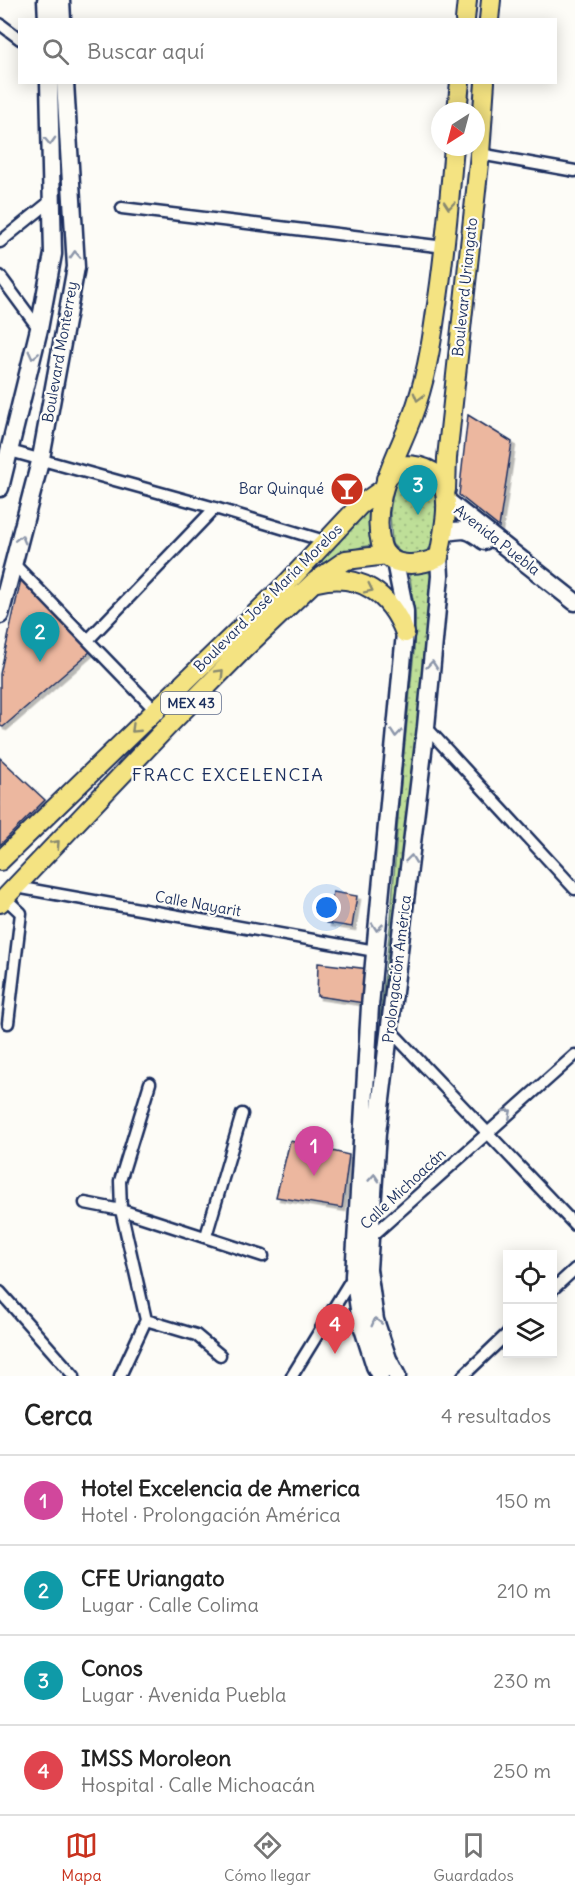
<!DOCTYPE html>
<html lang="es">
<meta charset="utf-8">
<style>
body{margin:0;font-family:Delius,sans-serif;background:#f6f6f6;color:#222}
.controls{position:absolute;right:18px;bottom:18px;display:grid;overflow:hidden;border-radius:0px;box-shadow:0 3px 15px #0003}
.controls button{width:54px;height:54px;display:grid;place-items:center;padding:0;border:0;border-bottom:2px solid #e0e0e0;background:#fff;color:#222;font:30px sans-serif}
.compass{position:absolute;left:431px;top:102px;width:54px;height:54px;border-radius:50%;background:#fff;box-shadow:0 3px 15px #0003;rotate:216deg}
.you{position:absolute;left:327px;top:908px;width:21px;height:21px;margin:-15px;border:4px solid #fff;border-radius:50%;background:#1a73e8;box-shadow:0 0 0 9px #1a73e833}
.badge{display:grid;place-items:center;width:39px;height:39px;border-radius:50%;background:#c8321e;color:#fff;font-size:20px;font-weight:700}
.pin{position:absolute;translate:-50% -50px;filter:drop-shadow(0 2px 3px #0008)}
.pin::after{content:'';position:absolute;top:32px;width:21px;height:18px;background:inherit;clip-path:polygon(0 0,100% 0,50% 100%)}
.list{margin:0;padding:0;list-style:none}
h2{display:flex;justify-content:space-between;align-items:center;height:78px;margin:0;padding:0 24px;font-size:26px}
h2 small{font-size:20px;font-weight:400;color:#767676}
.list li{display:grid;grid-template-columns:39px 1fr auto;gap:18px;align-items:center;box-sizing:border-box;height:90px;padding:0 24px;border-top:2px solid #e0e0e0}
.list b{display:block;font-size:22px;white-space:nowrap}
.list p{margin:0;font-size:20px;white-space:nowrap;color:#767676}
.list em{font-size:20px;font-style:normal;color:#767676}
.icon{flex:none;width:33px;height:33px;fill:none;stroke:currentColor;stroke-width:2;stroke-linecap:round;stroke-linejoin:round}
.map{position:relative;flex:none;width:575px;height:1376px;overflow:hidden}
.search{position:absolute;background:#fff;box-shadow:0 3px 15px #0003;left:18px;right:18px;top:18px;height:66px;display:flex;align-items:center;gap:15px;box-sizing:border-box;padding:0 21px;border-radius:0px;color:#767676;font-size:22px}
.sheet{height:438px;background:#fff}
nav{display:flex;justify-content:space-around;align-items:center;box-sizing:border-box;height:84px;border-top:2px solid #e0e0e0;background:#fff;font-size:16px;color:#767676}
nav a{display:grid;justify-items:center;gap:3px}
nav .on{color:#c8321e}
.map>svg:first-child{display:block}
.park{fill:url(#park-dots);stroke:#6c877b;stroke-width:1.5}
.building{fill:#ecb79f;stroke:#1b2f5e;stroke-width:1.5;filter:url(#shadow)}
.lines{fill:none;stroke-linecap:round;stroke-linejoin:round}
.street-casing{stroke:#1b2f5e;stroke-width:15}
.secondary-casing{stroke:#1b2f5e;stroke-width:21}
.primary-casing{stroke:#1b2f5e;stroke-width:22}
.street{stroke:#fdfcf7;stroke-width:10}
.secondary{stroke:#fdfcf7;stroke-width:16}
.primary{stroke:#f4e382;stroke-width:18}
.oneway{stroke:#8c96aa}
.oneway2{stroke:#888970}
.labels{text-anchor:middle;stroke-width:4.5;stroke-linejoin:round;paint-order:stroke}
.shield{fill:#fdfcf7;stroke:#5f6c8c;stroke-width:1.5}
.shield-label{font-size:14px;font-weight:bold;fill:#1b2f5e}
.street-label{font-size:15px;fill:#1b2f5e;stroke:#fdfcf7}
.poi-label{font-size:15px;fill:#1b2f5e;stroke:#fdfcf7;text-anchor:end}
.quarter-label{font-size:18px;letter-spacing:1.5px;fill:#1b2f5e;stroke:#fdfcf7}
</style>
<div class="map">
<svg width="575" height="1376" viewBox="0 0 575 1376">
<defs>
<pattern id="park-dots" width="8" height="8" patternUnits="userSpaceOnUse" patternTransform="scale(1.5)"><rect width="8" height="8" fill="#bedf98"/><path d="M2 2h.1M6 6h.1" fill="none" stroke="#a3c085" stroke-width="1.8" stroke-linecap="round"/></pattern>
<filter id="shadow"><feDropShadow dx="3.5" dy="3.5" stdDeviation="0" flood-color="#0004"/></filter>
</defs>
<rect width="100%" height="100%" fill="#fdfcf7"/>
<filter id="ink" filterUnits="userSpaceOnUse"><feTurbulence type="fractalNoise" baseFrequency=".0167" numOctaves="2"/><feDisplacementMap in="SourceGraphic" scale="12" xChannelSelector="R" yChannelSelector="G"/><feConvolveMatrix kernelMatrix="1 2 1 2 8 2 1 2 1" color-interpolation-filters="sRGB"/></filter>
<g filter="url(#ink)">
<path class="park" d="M406,469L441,484L433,545L422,555L402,554L392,544L390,513L394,484Z
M370,511L373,545L361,547L323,563L321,560L367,512Z
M434,568L386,1023L380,1018L391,919L399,803L414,651L415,617L409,569Z"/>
<path class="building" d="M468,415L512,442L499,527L459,495Z
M21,579L91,651L3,727L0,726V674Z
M0,758L45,800L0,845Z
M333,892L357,896L352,927L327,923Z
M318,963L369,969L364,1003L317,996Z
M290,1141L349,1155L342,1208L276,1197Z"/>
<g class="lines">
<g class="street-casing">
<path id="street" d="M0,24L20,39
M480,154L575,171
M122,208L445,247
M0,242L52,200
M0,276L39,329
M10,451L215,508L328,542
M14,564L159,714
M89,639L215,508
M426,727L575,889
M16,887L375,951
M5,898L21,913L8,1023
M389,1029L575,1225
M85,1203L121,1210L263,1256
M206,1236L242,1114
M370,1238L575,1055
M552,1290L575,1269
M0,1292L74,1376
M146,1320L196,1335L220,1355
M120,1376L146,1320L121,1210L120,1181L150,1083
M292,1376L354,1275
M463,1376L508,1333"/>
</g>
<g class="secondary-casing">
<path id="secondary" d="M46,0L47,20
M61,0L62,20
M0,488L39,329L53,254L49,82
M446,500L575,602
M443,533C463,529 467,527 484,541
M0,615L41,458L76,267L65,82
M380,1376L375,1366L361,1322L354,1276L370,1006L405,633V611L395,562
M397,1376L388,1359L375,1320L368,1269L377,1133L426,727L440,576L439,557"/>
</g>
<g class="primary-casing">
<path id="primary" d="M465,20L467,0
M489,20L491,0
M457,111L460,82
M386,479L400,465C462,463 446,515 439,557C420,566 387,570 381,544C370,499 397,457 412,417C425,383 431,347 436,311C445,256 449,202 454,147
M446,490L447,458L480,154L485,82
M317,582C360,572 390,594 405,633
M0,861L287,583L360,505L383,489
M0,903L170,724L245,648L313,583L346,560L387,555"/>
</g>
<use href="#street" class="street"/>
<use href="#secondary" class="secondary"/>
<use href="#primary" class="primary"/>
</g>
<defs><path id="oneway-chevron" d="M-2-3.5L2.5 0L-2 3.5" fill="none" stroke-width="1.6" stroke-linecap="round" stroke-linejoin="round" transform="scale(1.5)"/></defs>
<g class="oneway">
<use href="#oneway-chevron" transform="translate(50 141) rotate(88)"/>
<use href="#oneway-chevron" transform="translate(75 255) rotate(-93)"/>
<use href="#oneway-chevron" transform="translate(33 355) rotate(104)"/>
<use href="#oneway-chevron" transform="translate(21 539) rotate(-76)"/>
<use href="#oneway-chevron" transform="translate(432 665) rotate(-85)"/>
<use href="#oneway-chevron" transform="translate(396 733) rotate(95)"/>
<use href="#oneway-chevron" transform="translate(411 859) rotate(-83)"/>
<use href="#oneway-chevron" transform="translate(377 927) rotate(96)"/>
<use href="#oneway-chevron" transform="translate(508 1113) rotate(-41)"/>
<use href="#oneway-chevron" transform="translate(374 1178) rotate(-86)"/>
<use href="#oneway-chevron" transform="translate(376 1322) rotate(-104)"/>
</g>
<g class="oneway2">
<use href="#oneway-chevron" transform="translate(449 205) rotate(95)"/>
<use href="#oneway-chevron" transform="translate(418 397) rotate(106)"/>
<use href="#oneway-chevron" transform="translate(369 589) rotate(26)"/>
<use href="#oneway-chevron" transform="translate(220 673) rotate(-46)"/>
<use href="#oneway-chevron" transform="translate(135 729) rotate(136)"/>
<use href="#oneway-chevron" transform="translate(56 844) rotate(-47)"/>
</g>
</g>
<defs>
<g id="bar-disc" transform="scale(1.725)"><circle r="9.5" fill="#c8321e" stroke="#fdfcf7"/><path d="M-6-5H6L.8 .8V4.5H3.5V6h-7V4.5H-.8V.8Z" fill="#fff"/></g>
</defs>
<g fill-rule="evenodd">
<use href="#bar-disc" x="347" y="489"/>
</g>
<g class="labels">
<rect class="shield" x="161" y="692" width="60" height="22" rx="4.5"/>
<g class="shield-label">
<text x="191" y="708">MEX 43</text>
</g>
<g class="street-label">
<text transform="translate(465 287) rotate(-84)" y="5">Boulevard Uriangato</text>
<text transform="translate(60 352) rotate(-80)" y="5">Boulevard Monterrey</text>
<text transform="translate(497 540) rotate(38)" y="5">Avenida Puebla</text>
<text transform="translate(268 598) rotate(-45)" y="5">Boulevard José María Morelos</text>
<text transform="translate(198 904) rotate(10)" y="5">Calle Nayarit</text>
<text transform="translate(397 969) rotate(-83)" y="5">Prolongación América</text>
<text transform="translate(403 1189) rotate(-43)" y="5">Calle Michoacán</text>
</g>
<g class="poi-label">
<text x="324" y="494">Bar Quinqué</text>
</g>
<g class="quarter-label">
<text x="228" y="781">FRACC EXCELENCIA</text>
</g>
</g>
</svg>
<div class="controls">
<button><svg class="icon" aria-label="locate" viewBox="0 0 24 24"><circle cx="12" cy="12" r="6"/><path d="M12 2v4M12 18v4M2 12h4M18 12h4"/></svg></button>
<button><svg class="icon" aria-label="layers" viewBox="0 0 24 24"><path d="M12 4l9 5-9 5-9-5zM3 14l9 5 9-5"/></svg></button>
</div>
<svg class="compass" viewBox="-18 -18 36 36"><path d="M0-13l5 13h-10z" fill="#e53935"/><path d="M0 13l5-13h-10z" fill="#767676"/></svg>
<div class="you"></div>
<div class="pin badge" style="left:314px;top:1176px;background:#d1479c">1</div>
<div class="pin badge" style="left:40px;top:662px;background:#0f9aa8">2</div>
<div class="pin badge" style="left:418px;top:515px;background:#0f9aa8">3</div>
<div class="pin badge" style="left:335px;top:1354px;background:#e0444e">4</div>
<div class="search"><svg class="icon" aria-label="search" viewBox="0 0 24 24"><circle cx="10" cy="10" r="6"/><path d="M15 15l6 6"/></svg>Buscar aquí</div>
</div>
<section class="sheet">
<h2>Cerca<small>4 resultados</small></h2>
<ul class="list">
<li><span class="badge" style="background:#d1479c">1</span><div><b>Hotel Excelencia de America</b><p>Hotel · Prolongación América</p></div><em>150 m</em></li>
<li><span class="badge" style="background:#0f9aa8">2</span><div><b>CFE Uriangato</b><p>Lugar · Calle Colima</p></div><em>210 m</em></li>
<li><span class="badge" style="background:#0f9aa8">3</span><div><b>Conos</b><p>Lugar · Avenida Puebla</p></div><em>230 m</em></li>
<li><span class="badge" style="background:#e0444e">4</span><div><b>IMSS Moroleon</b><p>Hospital · Calle Michoacán</p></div><em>250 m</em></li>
</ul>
</section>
<nav>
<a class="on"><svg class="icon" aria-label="map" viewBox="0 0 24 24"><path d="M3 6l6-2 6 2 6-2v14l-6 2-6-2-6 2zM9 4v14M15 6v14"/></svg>Mapa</a>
<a><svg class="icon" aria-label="directions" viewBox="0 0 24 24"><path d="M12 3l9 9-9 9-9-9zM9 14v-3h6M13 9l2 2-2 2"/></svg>Cómo llegar</a>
<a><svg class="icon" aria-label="saved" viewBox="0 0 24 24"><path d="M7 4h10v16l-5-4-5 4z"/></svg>Guardados</a>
</nav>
